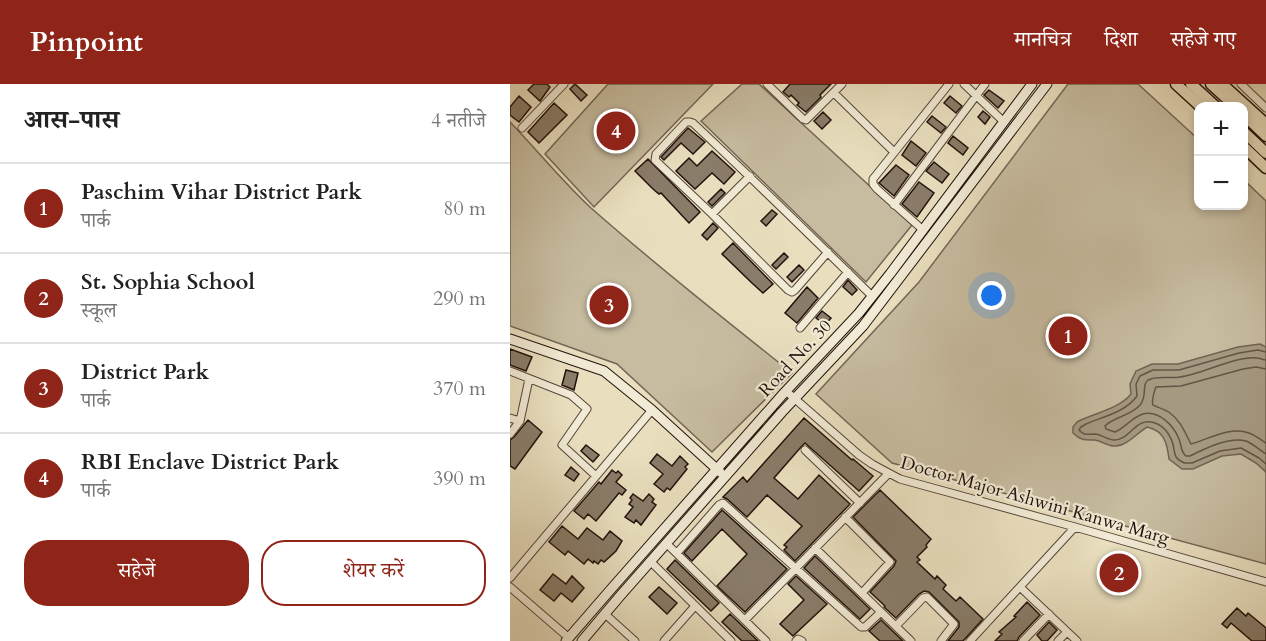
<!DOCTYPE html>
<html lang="hi">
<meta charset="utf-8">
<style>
body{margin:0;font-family:Cardo,"Noto Serif Devanagari",serif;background:#f6f6f6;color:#222}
.controls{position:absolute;right:18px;top:18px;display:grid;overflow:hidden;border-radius:12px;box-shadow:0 3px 9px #0003}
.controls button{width:54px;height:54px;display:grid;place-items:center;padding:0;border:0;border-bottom:2px solid #e0e0e0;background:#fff;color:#222;font:30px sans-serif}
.you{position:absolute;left:482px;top:212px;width:21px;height:21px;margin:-15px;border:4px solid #fff;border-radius:50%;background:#1a73e8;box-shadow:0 0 0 9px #1a73e833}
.badge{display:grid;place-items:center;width:39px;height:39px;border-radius:50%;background:#8f2418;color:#fff;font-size:20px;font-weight:700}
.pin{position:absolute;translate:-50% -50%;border:3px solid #fff;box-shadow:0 2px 6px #0006}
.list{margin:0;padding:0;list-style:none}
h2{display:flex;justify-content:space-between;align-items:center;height:78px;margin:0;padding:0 24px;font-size:26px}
h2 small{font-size:20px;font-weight:400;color:#767676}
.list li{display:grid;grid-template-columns:39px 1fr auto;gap:18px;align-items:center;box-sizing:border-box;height:90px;padding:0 24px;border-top:2px solid #e0e0e0}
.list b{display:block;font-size:22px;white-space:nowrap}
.list p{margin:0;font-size:20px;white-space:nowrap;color:#767676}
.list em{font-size:20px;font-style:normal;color:#767676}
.actions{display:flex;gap:12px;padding:18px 24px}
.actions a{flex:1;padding:14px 0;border:2px solid #8f2418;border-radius:24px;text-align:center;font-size:21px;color:#8f2418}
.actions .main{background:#8f2418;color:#fff}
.map{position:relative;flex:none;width:756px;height:557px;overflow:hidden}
header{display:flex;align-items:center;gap:36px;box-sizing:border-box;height:84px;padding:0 30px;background:#8f2418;color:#fff}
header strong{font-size:28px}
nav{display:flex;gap:33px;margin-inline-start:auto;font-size:21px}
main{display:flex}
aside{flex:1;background:#fff}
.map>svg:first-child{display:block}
.green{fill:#c7bca0;stroke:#746656;stroke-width:1.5}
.water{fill:#a59982;stroke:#716352;stroke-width:1.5}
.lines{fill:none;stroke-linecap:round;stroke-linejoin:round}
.shore{stroke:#645546;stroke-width:1.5}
.building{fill:#897c69;stroke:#22110b;stroke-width:1.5}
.street-casing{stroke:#544438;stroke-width:9}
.secondary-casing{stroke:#22110b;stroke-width:11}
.primary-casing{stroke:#22110b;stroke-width:13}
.street{stroke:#f1ead5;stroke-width:7}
.secondary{stroke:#f1ead5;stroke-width:9}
.primary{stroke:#e9dfbf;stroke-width:10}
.labels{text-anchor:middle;stroke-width:4.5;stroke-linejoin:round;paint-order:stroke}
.street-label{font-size:18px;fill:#22110b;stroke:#f1ead5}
</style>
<header>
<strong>Pinpoint</strong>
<nav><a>मानचित्र</a><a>दिशा</a><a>सहेजे गए</a></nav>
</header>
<main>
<aside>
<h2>आस-पास<small>4 नतीजे</small></h2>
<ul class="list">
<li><span class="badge">1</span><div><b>Paschim Vihar District Park</b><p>पार्क</p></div><em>80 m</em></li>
<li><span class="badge">2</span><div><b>St. Sophia School</b><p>स्कूल</p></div><em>290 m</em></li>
<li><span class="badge">3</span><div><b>District Park</b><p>पार्क</p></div><em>370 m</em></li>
<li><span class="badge">4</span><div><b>RBI Enclave District Park</b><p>पार्क</p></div><em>390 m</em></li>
</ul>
<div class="actions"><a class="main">सहेजें</a><a>शेयर करें</a></div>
</aside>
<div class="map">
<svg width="756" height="557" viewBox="0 0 756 557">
<rect width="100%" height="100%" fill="#e9dfbf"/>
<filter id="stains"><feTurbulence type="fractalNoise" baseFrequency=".00333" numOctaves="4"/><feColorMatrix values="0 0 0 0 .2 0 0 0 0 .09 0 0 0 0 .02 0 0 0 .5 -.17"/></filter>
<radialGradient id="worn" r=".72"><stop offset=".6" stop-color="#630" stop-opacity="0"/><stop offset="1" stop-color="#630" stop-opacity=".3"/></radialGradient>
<path class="green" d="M98,0H203L84,123L35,70Z
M232,0H249L402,141L356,198L191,37Z
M558,0H628L688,55V122H734V96L756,117V480L382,379L306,310L409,198Z
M0,38C27,66 52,97 81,124C146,181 214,235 282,289L202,368L107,280L0,242Z"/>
<path class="water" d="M750,260L756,263V388L746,379L731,370L712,372L683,385H672L659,375C657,358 654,347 637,343C627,349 616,363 604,362C597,362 592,357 585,356C576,356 571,357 563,349V343L567,338C584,329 609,325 621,310L620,300L626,287L642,280H668L728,263Z"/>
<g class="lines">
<path class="shore" d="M756,268L748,266L729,269L669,286H643L630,292L626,300L627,312C616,328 592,333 576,340L571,343L569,346C574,352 578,350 586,350C592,351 598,356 604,356C621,356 625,332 645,339C654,342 660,351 663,360C664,364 664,369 666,373C668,376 671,377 674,379H682L710,367L731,364L749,374L756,380
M756,276C753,276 750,274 747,274C725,272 692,290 670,293C660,295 647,291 638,296C631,301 638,312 630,321C621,332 603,333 595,342L596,345L605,348C615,344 622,333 633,330C649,326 664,342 669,355C672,362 670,367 676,372H680C694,365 720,352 736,357C743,360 750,366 756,370
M756,285L746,283L733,285L671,302L646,303C645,305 641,318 643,321C644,322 657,326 660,329C671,337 675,349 681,360C699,355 720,342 739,349C745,351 751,356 756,359"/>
</g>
<path class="building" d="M24,0H37L40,3L30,17L18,6Z
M65,0L77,11L71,17L60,5Z
M280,0H321L310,11L311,13L296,28L287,21L289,19L281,11L279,13L273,8Z
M479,6L494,17L488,24L474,11Z
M9,12L21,23L9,38L0,31V23Z
M440,12L452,22L446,29L434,19Z
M44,19L57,31L29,59L18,48Z
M473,27L480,33L475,40L468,33Z
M313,28L321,36L312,45L304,37Z
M422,32L436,43L431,49L417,38Z
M178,44L195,58L183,70L171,59L154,76L151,73Z
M443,52L458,64L453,71L438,59Z
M401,57L416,69L406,82L392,71Z
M202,67L225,88L214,100L202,89L185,105L166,87L179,74L187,82Z
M138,75L190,128L179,139L151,109L149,110L143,105L125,87Z
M424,78L439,90L432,99L416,87Z
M386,81L399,91L384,112L369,99Z
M409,98L424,109L407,133L392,120Z
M211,105L215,109L202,122L198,118Z
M262,126L267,130L256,142L251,137Z
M203,139L208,144L197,156L192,151Z
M223,159L263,200L253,209L243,200L212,170Z
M274,169L278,173L266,185L262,181Z
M289,181L294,186L282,198L277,193Z
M338,196L347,206L342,211L333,203Z
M297,203L308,214L287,239L275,229Z
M312,227L321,234L315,241L306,234Z
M0,265L22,273L16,287L0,281Z
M56,286L68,289L64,306L52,301Z
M294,334L342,376L343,375L363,392L349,407L295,359L291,363L264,394L288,415L309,391L340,420L285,477L274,466L277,463L274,461L292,442L257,411L237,433L217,415L213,413L233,393L237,398Z
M18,336L32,348L5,385L0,382V356L4,353Z
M76,361L89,371L83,378L71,367Z
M147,370L162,382L170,372L178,380L175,383L177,385L160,406L157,404L154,408L144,400L153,390L140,379Z
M61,383L69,390L64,397L55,391Z
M102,386L106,389L108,387L112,391L106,398L116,406L112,411L109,409L86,437L78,430L74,435L64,427L89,398L91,400Z
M370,406L421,455L416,461L417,463L407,473L410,476L407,478L425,495L427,492L436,501L433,505L446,517L450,513L473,535L453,557H438L449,543V538L419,508L414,507L409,510L386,534L374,523L375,522L360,508L384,482L386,477L343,433Z
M123,410L133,417L139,410L144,415L142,418L146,421L131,441L126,436L124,439L115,433L123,423L119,420L122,416L120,414Z
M212,426L277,485L235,528L207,502L237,470L212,445L182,477L174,469Z
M52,442L68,455L77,444L93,456L100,447L112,457L106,467L94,478L91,476L88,480L84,477L83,479L78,475L74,480L58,467L55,471L39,458Z
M305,472L360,525L350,535L294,484Z
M165,476L209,519L201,527L157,485Z
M43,490L56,500L62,492L74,504L62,518L51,509L44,517L30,506Z
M286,492L317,520L283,552L270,540L294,516L278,500Z
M149,503L167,519L157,530L139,513Z
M517,518L530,531L509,553L507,557H485L492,550L489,548L506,533L504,532Z
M727,524L736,532L738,529L756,544V557H742L721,539L717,544L712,540Z
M220,530L248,557H232L212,538Z
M371,536L393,557H370L359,547Z
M539,538L547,546L537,557H532L527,551Z"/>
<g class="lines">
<g class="street-casing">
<path id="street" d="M257,0L293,35L296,36L332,0
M454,0L494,38
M731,0L756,24
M324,9L384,68
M12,44L54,0
M384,121L475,0
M202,130L240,92
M413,146L367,105L363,100V95L439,0
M318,168L285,206L282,208L278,206L202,130L145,76L146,70L176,38H180L183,39C244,96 303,154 362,212
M290,244L338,188
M0,287L61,311L77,325L52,361L86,392
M276,307L349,371L362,380L390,395L565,443L756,498
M0,334L10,337
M0,350L10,337L19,295
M295,366L350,419
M335,433L380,478L352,509
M156,459L256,557
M305,464L401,557
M167,469L209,421L213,419L351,543H355L371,528
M140,477L221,557
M0,494L142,326
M0,503L59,554
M510,503L567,557
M95,530L125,557
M235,536L378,390
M386,542L413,514L417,513L444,540L431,557
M154,557L185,522
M286,557L288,555L292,557
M460,557L565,443
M513,557L539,530
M548,557L557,548"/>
</g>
<g class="secondary-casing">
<path id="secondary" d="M0,255L94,287L142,326L210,388
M56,557L102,504L274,309L349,229L380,190L522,0
M72,557L110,512L272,328L353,242L537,0"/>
</g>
<g class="primary-casing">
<path id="primary" d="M666,0L690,22
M681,0L705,22
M701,0L725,22
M712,0L756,40
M734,31L756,52
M734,48L756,69
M734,63L756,84"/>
</g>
<use href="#street" class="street"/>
<use href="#secondary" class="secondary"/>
<use href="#primary" class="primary"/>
</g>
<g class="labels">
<g class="street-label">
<text transform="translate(285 274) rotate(-47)" y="6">Road No. 30</text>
<text transform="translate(525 416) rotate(16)" y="6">Doctor Major Ashwini Kanwa Marg</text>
</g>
</g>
<rect width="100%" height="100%" filter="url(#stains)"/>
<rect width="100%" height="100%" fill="url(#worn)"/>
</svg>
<div class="controls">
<button>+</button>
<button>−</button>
</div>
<div class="you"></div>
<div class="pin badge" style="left:558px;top:252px">1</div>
<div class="pin badge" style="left:609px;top:489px">2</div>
<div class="pin badge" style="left:99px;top:221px">3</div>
<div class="pin badge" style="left:106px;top:47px">4</div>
</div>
</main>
